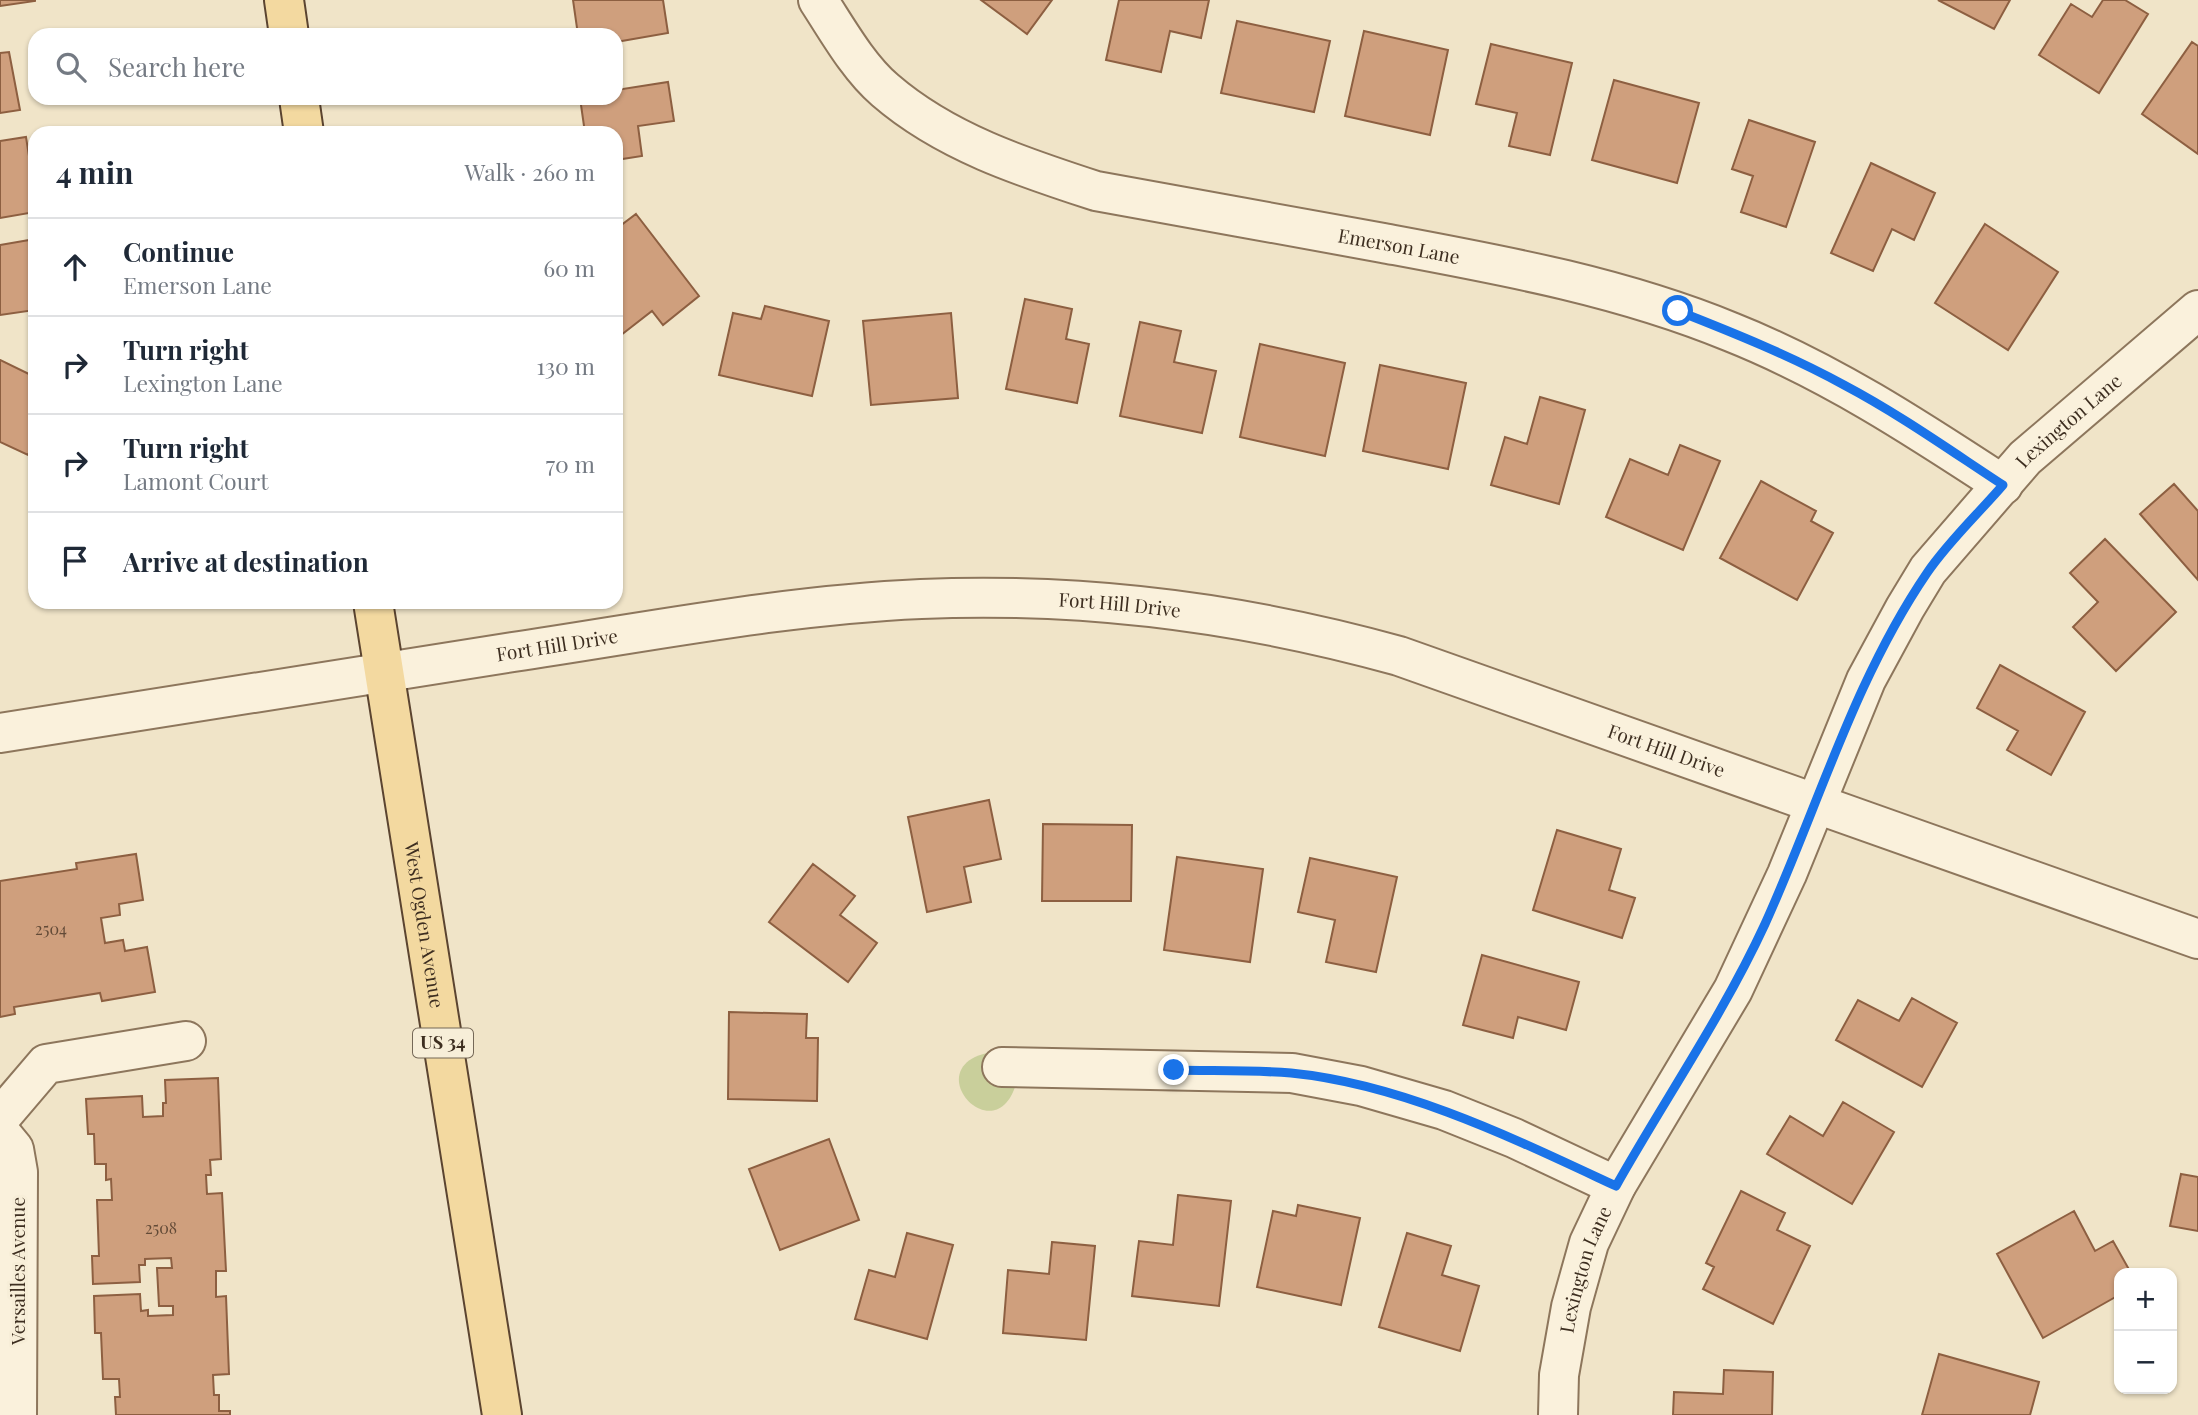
<!DOCTYPE html>
<meta charset="utf-8">
<style>
body{margin:0;font-family:"Playfair Display",serif;background:#f2f2f3;color:#1f2937}
.controls{position:absolute;right:21px;bottom:21px;display:grid;overflow:hidden;border-radius:14px;box-shadow:0 2px 5px #0004}
.controls button{width:63px;height:63px;display:grid;place-items:center;padding:0;border:0;border-bottom:2px solid #e0e1e3;background:#fff;color:#1f2937;font:35px sans-serif}
.stop{position:absolute;width:21px;height:21px;margin:-16px;border:5px solid #1a73e8;border-radius:50%;background:#fff}
.stop.end{background:#1a73e8;border-color:#fff;box-shadow:0 2px 7px #0008}
.list{margin:0;padding:0;list-style:none}
h2{display:flex;justify-content:space-between;align-items:center;height:91px;margin:0;padding:0 28px;font-size:30px}
h2 small{font-size:23px;font-weight:400;color:#747a83}
.list li{display:grid;grid-template-columns:46px 1fr auto;gap:21px;align-items:center;box-sizing:border-box;height:98px;padding:0 28px;border-top:2px solid #e0e1e3}
.list b{display:block;font-size:26px;white-space:nowrap}
.list p{margin:0;font-size:23px;white-space:nowrap;color:#747a83}
.list em{font-size:23px;font-style:normal;color:#747a83}
.icon{flex:none;width:38px;height:38px;fill:none;stroke:currentColor;stroke-width:2;stroke-linecap:round;stroke-linejoin:round}
.map{position:relative;flex:none;width:2198px;height:1415px;overflow:hidden}
.search{position:absolute;background:#fff;box-shadow:0 2px 5px #0004;left:28px;top:28px;width:595px;height:77px;display:flex;align-items:center;gap:18px;box-sizing:border-box;padding:0 24px;border-radius:21px;color:#747a83;font-size:26px}
.panel{position:absolute;background:#fff;box-shadow:0 2px 5px #0004;left:28px;top:126px;width:595px;height:483px;border-radius:21px}
.map>svg:first-child{display:block}
.green{fill:#c9cf9b}
.building{fill:#cf9f7d;stroke:#8d5f41;stroke-width:2}
.lines{fill:none;stroke-linecap:round;stroke-linejoin:round}
.minor-casing{stroke:#8d765c;stroke-width:42}
.major-casing{stroke:#5b4430;stroke-width:42}
.minor{stroke:#faf1dc;stroke-width:38}
.major{stroke:#f3d9a0;stroke-width:38}
.route{stroke:#1a73e8;stroke-width:9}
.labels{text-anchor:middle;stroke-width:6;stroke-linejoin:round;paint-order:stroke}
.number-label{font-size:16px;fill:#624a37}
.shield{fill:#f7eed8;stroke:#756857;stroke-width:2}
.shield-label{font-size:18px;font-weight:bold;fill:#3d2e20}
.street-label{font-size:19px;fill:#3d2e20;stroke:#f7eed8}
</style>
<div class="map">
<svg width="2198" height="1415" viewBox="0 0 2198 1415">
<rect width="100%" height="100%" fill="#f0e4c8"/>
<path class="green" d="M987,1053L999,1055L1016,1084C995,1153 918,1069 987,1053Z"/>
<path class="building" d="M0,0H35V1L0,6Z
M573,0H663L668,33L616,42V35H578Z
M981,0H1052L1027,34Z
M1119,0H1209L1201,38L1170,31L1161,72L1106,60Z
M1938,0H2010L1994,29Z
M2103,0H2125L2148,14L2099,93L2039,55L2071,4L2092,17Z
M1237,21L1330,41L1314,112L1221,93Z
M1364,31L1448,50L1430,135L1345,116Z
M2192,42L2198,46V154L2142,114Z
M1491,44L1572,63L1550,155L1509,146L1517,113L1476,104Z
M9,52L20,110L0,113V53Z
M1614,80L1699,103L1677,183L1592,160Z
M668,82L674,121L638,126L642,156L616,160V133H585L580,98H616V90Z
M1749,120L1815,142L1786,227L1741,212L1753,176L1732,169Z
M26,137L35,194V212L0,218V141Z
M1871,163L1935,193L1914,240L1892,229L1873,271L1831,253Z
M636,214L699,296L663,325L652,311L616,339V229Z
M1985,224L2058,272L2008,350L1935,303Z
M35,239V310L0,315V245Z
M1025,299L1072,309L1066,339L1089,344L1077,403L1006,389Z
M765,306L829,321L812,396L719,375L733,313L761,319Z
M951,313L958,398L871,405L863,321Z
M1140,322L1181,331L1174,362L1216,371L1202,433L1120,416Z
M1260,344L1345,363L1325,456L1240,437Z
M0,360L35,377V441L28,455L0,442Z
M1380,365L1466,383L1448,469L1363,451Z
M1540,397L1585,410L1559,504L1491,485L1505,437L1527,444Z
M1680,445L1720,461L1683,550L1606,517L1630,459L1668,475Z
M1761,481L1816,511L1811,521L1833,533L1797,600L1720,558Z
M2174,484L2198,511V580L2140,514Z
M2105,539L2176,612L2116,671L2073,627L2098,602L2070,573Z
M2000,665L2085,712L2051,775L2007,750L2018,731L1977,708Z
M989,800L1001,859L964,867L971,902L927,912L908,817Z
M1043,824L1132,825L1131,901H1042Z
M1557,830L1621,849L1609,890L1635,898L1622,938L1533,910Z
M136,854L143,900L119,904L120,915L101,918L105,943L123,940L125,951L147,947L155,992L102,1001L100,993L14,1007L15,1014L0,1017V881L77,869L76,863Z
M1177,857L1263,869L1250,962L1164,950Z
M1310,858L1397,877L1376,972L1326,962L1335,920L1298,912Z
M813,864L855,896L840,915L877,943L848,982L769,922Z
M1482,955L1579,982L1566,1030L1518,1017L1513,1038L1463,1025Z
M1912,998L1957,1023L1922,1087L1836,1040L1858,1000L1899,1021Z
M729,1012L807,1014L806,1038H818L817,1101L728,1099Z
M218,1078L221,1159L210,1160L211,1175H206L207,1194L222,1193L226,1271H216V1297L226,1296L229,1374L213,1375L214,1395H219V1411H230V1415H116L115,1397H120L119,1379H103L101,1333H95L94,1296L140,1294L141,1311L148,1310V1316L173,1315V1306H159L157,1268H172L171,1258L145,1259V1265H139L140,1282L93,1284L92,1256H99L97,1200H112L111,1179L106,1180V1164H95L94,1134H88L86,1099L142,1096L143,1117L163,1116V1103H166L165,1080Z
M1843,1102L1894,1132L1852,1204L1767,1154L1790,1116L1823,1136Z
M829,1139L859,1220L780,1250L749,1169Z
M2181,1174L2198,1177V1231L2170,1226Z
M1741,1191L1785,1213L1777,1230L1810,1246L1773,1324L1703,1289L1714,1267L1706,1263Z
M1178,1195L1231,1201L1219,1306L1132,1296L1139,1241L1173,1245Z
M1298,1205L1360,1218L1341,1305L1257,1287L1273,1211L1296,1216Z
M2074,1211L2095,1251L2113,1241L2131,1273H2119V1295L2043,1338L1997,1254Z
M907,1233L953,1245L927,1339L855,1319L869,1270L895,1277Z
M1407,1233L1451,1246L1442,1275L1479,1286L1460,1351L1379,1327Z
M1052,1242L1095,1246L1086,1340L1003,1333L1008,1270L1049,1274Z
M1939,1354L2039,1382L2030,1415H1922Z
M1724,1370L1773,1372L1772,1415H1673L1674,1392L1723,1394Z"/>
<g class="lines">
<g class="minor-casing">
<g id="minor">
<path id="s1" d="M818,0C837,29 858,67 885,90C945,142 1022,167 1096,191C1192,208 1287,226 1383,243C1501,265 1619,286 1731,332C1829,371 1916,428 2003,485"/>
<path id="s2" d="M0,733C171,705 342,678 513,652C648,632 784,605 921,599C1085,592 1241,612 1399,656L2198,939"/>
<path d="M1002,1067L1292,1073L1361,1086L1444,1110L1514,1138L1616,1186"/>
<path d="M0,1118L46,1064L186,1041"/>
<path d="M0,1132L14,1149L18,1172L17,1415"/>
<path id="s3" d="M1558,1415L1559,1375L1571,1307L1589,1243L1616,1186L1733,990L1787,874L1866,680L1905,608L1928,570L2025,458L2198,310"/>
</g>
</g>
<g class="major-casing">
<g id="major">
<path d="M284,0L289,35"/>
<path d="M299,98L304,133"/>
<path id="s4" d="M373,602L502,1415"/>
</g>
</g>
<use href="#minor" class="minor"/>
<use href="#major" class="major"/>
</g>
<g class="lines">
<path class="route" d="M1174,1070C1213,1071 1253,1070 1291,1073C1403,1084 1515,1139 1616,1186C1665,1099 1723,1015 1765,924C1818,807 1854,680 1927,573C1948,542 1978,514 2003,485C1951,451 1899,414 1844,385C1791,356 1734,333 1678,311"/>
</g>
<g class="labels">
<g class="number-label">
<text x="51" y="935">2504</text>
<text x="161" y="1234">2508</text>
</g>
<rect class="shield" x="413" y="1028.5" width="60" height="29" rx="5"/>
<g class="shield-label">
<text x="443" y="1049">US 34</text>
</g>
<g class="street-label">
<text dy="7" stroke="none"><textPath href="#s1" startOffset="656">Emerson Lane</textPath></text>
<text dy="7" stroke="none"><textPath href="#s3" startOffset="1136">Lexington Lane</textPath></text>
<text dy="7" stroke="none"><textPath href="#s2" startOffset="1130">Fort Hill Drive</textPath></text>
<text dy="7" stroke="none"><textPath href="#s2" startOffset="564">Fort Hill Drive</textPath></text>
<text dy="7" stroke="none"><textPath href="#s2" startOffset="1698">Fort Hill Drive</textPath></text>
<text dy="7" stroke="none"><textPath href="#s4" startOffset="327">West Ogden Avenue</textPath></text>
<text dy="7" stroke="none"><textPath href="#s3" startOffset="149">Lexington Lane</textPath></text>
<text transform="translate(18 1271) rotate(-90)" y="7">Versailles Avenue</text>
</g>
</g>
</svg>
<div class="controls">
<button>+</button>
<button>−</button>
</div>
<div class="stop" style="left:1678px;top:311px"></div>
<div class="stop end" style="left:1174px;top:1070px"></div>
<div class="search"><svg class="icon" aria-label="search" viewBox="0 0 24 24"><circle cx="10" cy="10" r="6"/><path d="M15 15l6 6"/></svg>Search here</div>
<section class="panel">
<h2>4 min<small>Walk · 260 m</small></h2>
<ul class="list">
<li><svg class="icon" aria-label="ahead" viewBox="0 0 24 24"><path d="M12 20V5M6 11l6-6 6 6"/></svg><div><b>Continue</b><p>Emerson Lane</p></div><em>60 m</em></li>
<li><svg class="icon" aria-label="right" viewBox="0 0 24 24"><path d="M7 20v-9h11M14 6l5 5-5 5"/></svg><div><b>Turn right</b><p>Lexington Lane</p></div><em>130 m</em></li>
<li><svg class="icon" aria-label="right" viewBox="0 0 24 24"><path d="M7 20v-9h11M14 6l5 5-5 5"/></svg><div><b>Turn right</b><p>Lamont Court</p></div><em>70 m</em></li>
<li><svg class="icon" aria-label="arrive" viewBox="0 0 24 24"><path d="M6 21V4h12l-3 4 3 4H6"/></svg><div><b>Arrive at destination</b></div></li>
</ul>
</section>
</div>
